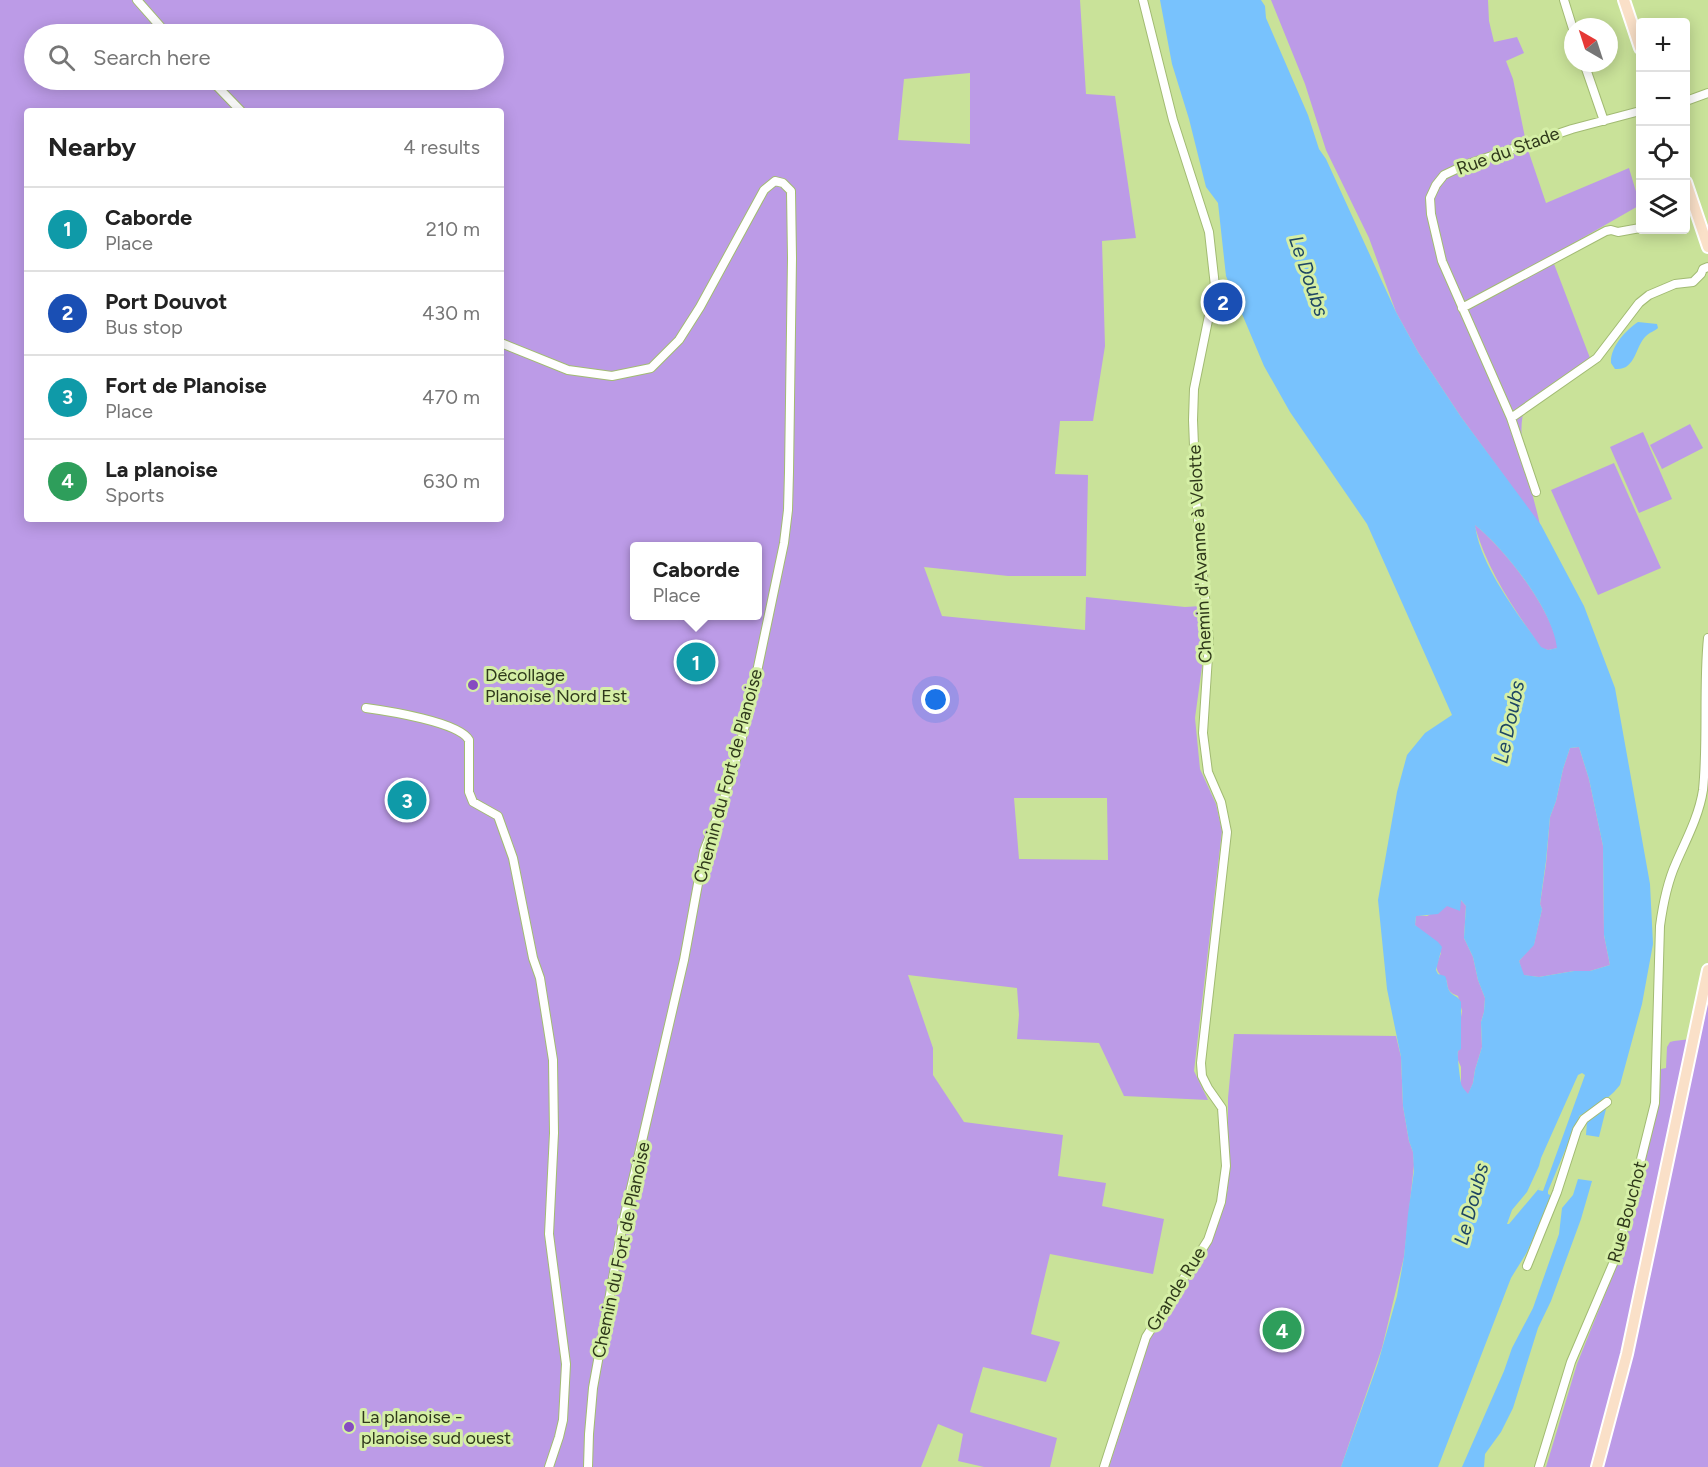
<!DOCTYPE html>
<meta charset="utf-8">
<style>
body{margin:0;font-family:Figtree,sans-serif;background:#f2f2f2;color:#222}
.controls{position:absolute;right:18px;top:18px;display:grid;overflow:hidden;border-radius:6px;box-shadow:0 3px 15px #0003}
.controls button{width:54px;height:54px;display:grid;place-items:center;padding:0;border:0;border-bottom:2px solid #e0e0e0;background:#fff;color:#222;font:30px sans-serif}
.compass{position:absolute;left:1564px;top:18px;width:54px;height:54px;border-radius:50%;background:#fff;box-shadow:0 3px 15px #0003;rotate:321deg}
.you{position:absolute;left:936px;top:700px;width:21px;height:21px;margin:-15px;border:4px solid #fff;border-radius:50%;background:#1a73e8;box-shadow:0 0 0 9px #1a73e833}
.badge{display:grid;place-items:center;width:39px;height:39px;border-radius:50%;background:#2563eb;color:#fff;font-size:20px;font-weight:700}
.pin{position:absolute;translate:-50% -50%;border:3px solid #fff;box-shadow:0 2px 6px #0006}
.popup{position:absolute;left:630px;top:542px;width:132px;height:78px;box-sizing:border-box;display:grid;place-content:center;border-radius:6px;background:#fff;filter:drop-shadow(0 2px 4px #0005);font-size:20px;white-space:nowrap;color:#767676}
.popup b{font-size:22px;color:#222}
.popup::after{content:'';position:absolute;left:50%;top:100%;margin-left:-12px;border:12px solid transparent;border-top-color:#fff}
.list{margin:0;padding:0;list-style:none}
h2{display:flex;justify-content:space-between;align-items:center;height:78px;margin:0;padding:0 24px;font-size:26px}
h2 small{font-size:20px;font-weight:400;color:#767676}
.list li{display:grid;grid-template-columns:39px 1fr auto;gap:18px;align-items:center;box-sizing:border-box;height:84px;padding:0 24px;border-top:2px solid #e0e0e0}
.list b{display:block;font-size:22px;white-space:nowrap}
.list p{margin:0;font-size:20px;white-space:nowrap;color:#767676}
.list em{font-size:20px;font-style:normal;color:#767676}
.icon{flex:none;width:33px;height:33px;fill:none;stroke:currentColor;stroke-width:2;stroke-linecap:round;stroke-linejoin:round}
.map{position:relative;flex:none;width:1708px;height:1467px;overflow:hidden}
.search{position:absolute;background:#fff;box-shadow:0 3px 15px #0003;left:24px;top:24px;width:480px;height:66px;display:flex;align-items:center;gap:15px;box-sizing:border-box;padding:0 21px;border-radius:33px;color:#767676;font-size:22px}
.panel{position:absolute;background:#fff;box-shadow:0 3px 15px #0003;left:24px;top:108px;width:480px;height:414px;border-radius:6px}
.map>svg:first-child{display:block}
.green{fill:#bc9be7;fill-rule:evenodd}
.water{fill:#78c2fd;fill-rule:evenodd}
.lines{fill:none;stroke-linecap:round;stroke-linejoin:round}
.minor-casing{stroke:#a2bb73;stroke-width:10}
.major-casing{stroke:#fff;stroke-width:14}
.minor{stroke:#fff;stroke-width:8}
.major{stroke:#fae0c8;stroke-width:10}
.poi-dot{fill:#864bc1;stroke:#d5efa6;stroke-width:2}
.labels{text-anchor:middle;stroke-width:6;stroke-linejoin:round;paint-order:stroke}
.street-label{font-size:18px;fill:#2f391b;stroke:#d5efa6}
.poi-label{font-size:18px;fill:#2f391b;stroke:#d5efa6;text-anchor:start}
.water-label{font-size:20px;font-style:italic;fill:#1e4664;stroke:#d5efa6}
</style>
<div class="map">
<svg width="1708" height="1467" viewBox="0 0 1708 1467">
<rect width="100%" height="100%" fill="#c9e299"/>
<path class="green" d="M0,0H1080L1086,94L1115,96L1136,238L1102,241L1105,346L1093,421H1060L1055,474L1088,475L1086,576H1008L924,567L942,616L1085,630L1086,597L1185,607L1201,606L1204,652L1195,718L1200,769L1216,804L1222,831L1194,1071L1208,1100L1124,1096L1099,1043L1017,1039L1019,1015L1017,988L908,975L933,1048V1075L964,1122L1063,1135L1058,1176L1106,1183L1102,1206L1164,1219L1153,1274L1050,1254L1031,1334L1060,1342L1046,1382L983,1367L970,1412L1057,1438L1050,1467H984L958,1461L963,1434L938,1424L921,1467H0ZM34,34H494V80H34ZM970,73V144L898,140L904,79ZM27,111H501V519H27ZM634,546H758V616H634ZM1014,798H1107L1108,860L1019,859Z
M1271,0H1488L1489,21L1494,42L1517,37L1524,53L1506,61L1513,79L1527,147L1546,203L1629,168L1640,205L1551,256L1590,358C1579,366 1532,396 1527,404C1511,431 1534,495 1540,525L1461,417L1418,352L1396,312L1369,238L1326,150L1305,84Z
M1690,424L1703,448L1662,469L1650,445Z
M1643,432L1672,499L1639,513L1610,447Z
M1614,463L1661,568L1598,595L1551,490Z
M1474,524C1505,549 1552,609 1558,648L1548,650L1541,648C1513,607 1488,572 1474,524Z
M1579,747L1589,779L1603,846L1604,935L1610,965L1590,971H1574L1539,977L1523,975L1519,961L1534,944L1542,909L1540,904L1546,864L1550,817L1556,801L1563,769L1570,748Z
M1460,899L1466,906L1464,938L1473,957L1478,980L1485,998L1484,1012L1481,1022L1482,1047L1475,1070L1473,1083L1468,1095L1461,1086V1067L1457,1058L1461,1035L1460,1023L1462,1011L1458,996C1450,993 1447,990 1447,981C1434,970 1435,969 1441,953L1415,925L1416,915L1427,916Z
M1708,1002V1467H1546L1577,1364L1621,1255L1658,1104L1661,1069L1666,1068L1667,1047L1670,1042L1674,1041L1699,1038Z
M1234,1034L1396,1036L1401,1057L1403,1106L1409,1141L1413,1152L1414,1165L1404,1257L1382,1348L1341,1467H1109L1150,1339L1212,1238L1228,1189V1098Z"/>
<path class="water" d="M1160,0H1261L1265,6L1266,18L1308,115L1319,149L1326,159L1396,312L1418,352L1461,417L1541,525L1584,606L1615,688L1650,884L1653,944L1642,1004L1620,1085L1614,1092L1605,1100L1606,1109L1599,1137L1586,1135L1587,1122L1584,1116L1580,1115L1548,1191V1194L1552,1196L1527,1252L1511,1278L1438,1467H1341L1378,1363L1397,1296L1404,1257L1408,1214L1414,1171L1413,1152L1409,1141L1403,1106L1401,1057L1387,989L1378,900L1397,792L1407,755L1425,733L1452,715L1367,524L1290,412L1264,366L1226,276L1218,203L1206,187L1189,119L1172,64ZM1475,525C1505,549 1553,610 1557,648L1548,650L1541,647C1517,613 1480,565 1475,525ZM1579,747L1589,779L1603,846L1604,935L1610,965L1590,971H1574L1539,977L1524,975L1519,961L1534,945L1542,909L1540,904L1546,861L1550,817L1556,801L1563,769L1570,748ZM1461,900L1466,906L1464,938L1473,957L1478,980L1485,998L1484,1012L1481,1022L1482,1047L1475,1070L1473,1083L1468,1094C1466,1091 1463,1089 1462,1086C1460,1082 1457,1054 1458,1051L1461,1049V1002C1458,996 1455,997 1451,993C1446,988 1448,981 1445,976L1438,974L1436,970L1442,947L1438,942L1415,925L1416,916L1438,914L1447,906L1460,911ZM1582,1073L1585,1075L1543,1191L1538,1190L1541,1186L1509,1224H1507L1512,1210L1527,1192L1539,1166L1541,1158L1578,1075Z
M1638,322L1657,324L1658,328C1655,331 1650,332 1646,336C1635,346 1636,371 1615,369L1611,363C1610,347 1626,330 1638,322Z
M1578,1179L1592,1181L1581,1219L1551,1301L1538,1328L1513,1408L1501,1432L1485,1454L1484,1467H1462L1504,1371L1512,1348L1533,1308L1559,1234L1562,1208L1573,1195Z"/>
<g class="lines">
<g class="minor-casing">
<path id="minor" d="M137,0L167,34
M1564,0L1573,29
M1584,63L1604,121
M211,80L241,111
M1686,101L1708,93
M1462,308L1606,231L1611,230L1618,232L1640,228
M501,343L568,370L612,376L651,368L679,340L700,307L764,190L775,181L783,183L791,191L792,258L789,472L788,510L784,543L750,705L738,753L722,805L704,851L684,960L623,1223L593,1388L589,1434L588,1467
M1511,418L1597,358L1639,303L1649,295L1675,284L1693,282L1701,274L1703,269L1708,267
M1536,492L1511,418L1442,261L1431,214L1430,198L1436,185L1444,175L1465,165L1572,129L1640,111
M366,708C388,711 459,722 469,740V792L473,802L498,816L513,858L533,958L540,978L553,1060L554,1133L549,1234L566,1364L563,1420L559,1437L549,1467
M1527,1266L1557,1192L1577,1130L1584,1119L1607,1102
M1104,1467L1146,1337L1208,1240L1221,1202L1226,1166L1222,1108L1208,1088L1202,1076L1201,1063L1227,832L1221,802L1208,772L1203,733L1209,641L1196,498L1193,420L1194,389L1215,286L1209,232L1173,120L1143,0
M1539,1467L1571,1362L1618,1252L1655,1103L1660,926C1663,904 1667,883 1676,863C1686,840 1699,816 1703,790C1708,740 1703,688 1708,638"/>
</g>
<g class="major-casing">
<path id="major" d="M1624,0L1640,48
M1686,182L1708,247
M1597,1467L1627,1354L1708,970"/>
</g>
<use href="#minor" class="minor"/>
<use href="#major" class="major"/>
</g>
<g class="poi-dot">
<circle cx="473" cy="685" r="6"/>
<circle cx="349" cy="1427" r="6"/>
</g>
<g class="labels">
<g class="street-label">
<text transform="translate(1508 151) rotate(-20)" y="6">Rue du Stade</text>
<text transform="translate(1200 554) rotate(-93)" y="6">Chemin d'Avanne à Velotte</text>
<text transform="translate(728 776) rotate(-75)" y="6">Chemin du Fort de Planoise</text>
<text transform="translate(1627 1212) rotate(-75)" y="6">Rue Bouchot</text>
<text transform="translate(621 1250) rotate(-78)" y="6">Chemin du Fort de Planoise</text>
<text transform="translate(1176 1289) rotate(-58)" y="6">Grande Rue</text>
</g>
<g class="poi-label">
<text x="485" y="681">Décollage<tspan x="485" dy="21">Planoise Nord Est</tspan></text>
<text x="361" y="1423">La planoise -<tspan x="361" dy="21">planoise sud ouest</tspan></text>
</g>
<g class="water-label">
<text transform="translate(1309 276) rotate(71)" y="7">Le Doubs</text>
<text transform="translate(1509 722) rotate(-78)" y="7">Le Doubs</text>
<text transform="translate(1471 1204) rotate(-75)" y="7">Le Doubs</text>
</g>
</g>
</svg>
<div class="controls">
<button>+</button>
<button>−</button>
<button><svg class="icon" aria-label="locate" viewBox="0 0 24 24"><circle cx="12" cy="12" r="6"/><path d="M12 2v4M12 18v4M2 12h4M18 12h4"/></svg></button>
<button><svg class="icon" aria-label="layers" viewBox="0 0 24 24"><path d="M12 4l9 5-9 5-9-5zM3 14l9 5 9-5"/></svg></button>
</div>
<svg class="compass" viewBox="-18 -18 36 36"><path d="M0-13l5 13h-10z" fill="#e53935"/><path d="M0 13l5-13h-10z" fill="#767676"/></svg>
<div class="you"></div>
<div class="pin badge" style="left:696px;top:662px;background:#0f9aa8">1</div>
<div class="popup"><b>Caborde</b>Place</div>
<div class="pin badge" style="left:1223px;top:302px;background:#1a4fb4">2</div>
<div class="pin badge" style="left:407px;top:800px;background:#0f9aa8">3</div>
<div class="pin badge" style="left:1282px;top:1330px;background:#2e9e5b">4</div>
<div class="search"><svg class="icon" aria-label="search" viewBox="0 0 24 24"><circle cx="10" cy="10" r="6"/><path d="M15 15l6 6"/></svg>Search here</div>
<section class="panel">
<h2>Nearby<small>4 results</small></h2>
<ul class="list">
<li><span class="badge" style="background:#0f9aa8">1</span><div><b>Caborde</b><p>Place</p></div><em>210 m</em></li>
<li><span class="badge" style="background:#1a4fb4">2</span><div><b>Port Douvot</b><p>Bus stop</p></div><em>430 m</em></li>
<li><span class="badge" style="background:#0f9aa8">3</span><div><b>Fort de Planoise</b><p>Place</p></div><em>470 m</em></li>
<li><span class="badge" style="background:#2e9e5b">4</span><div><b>La planoise</b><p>Sports</p></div><em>630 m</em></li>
</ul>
</section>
</div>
